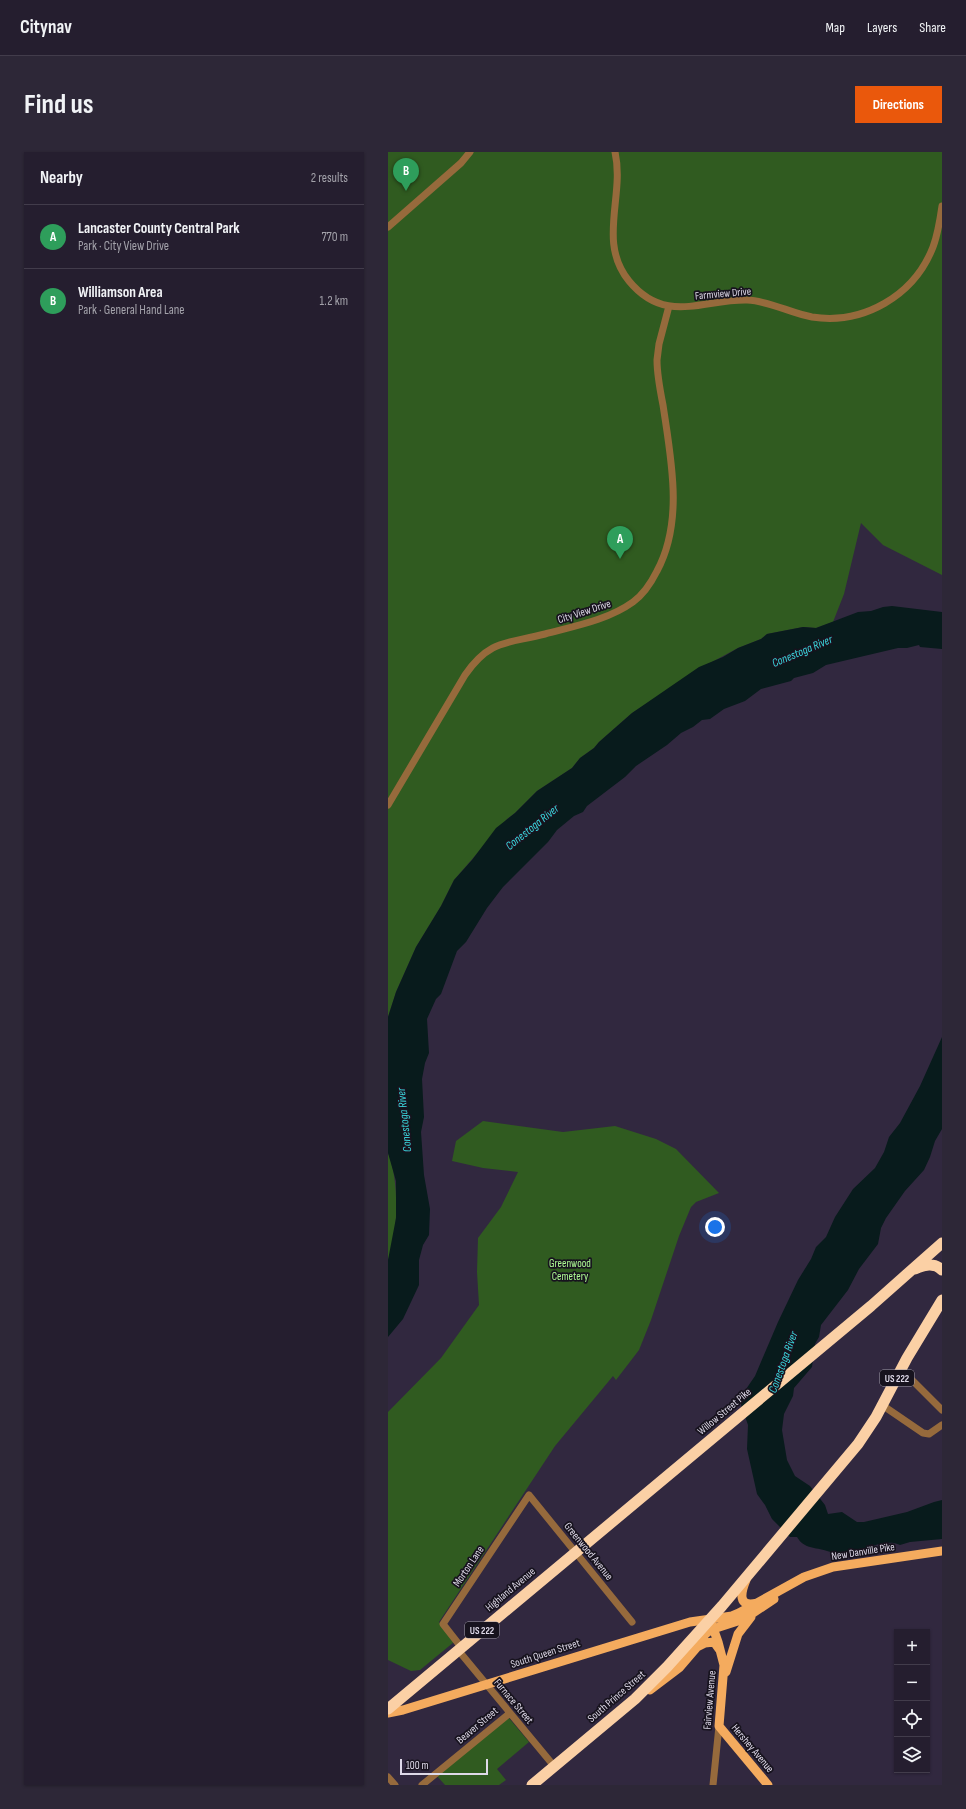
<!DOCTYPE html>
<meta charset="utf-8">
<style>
body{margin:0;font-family:"Sofia Sans Condensed",sans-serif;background:#2d2737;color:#f1f3f6}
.controls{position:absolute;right:12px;bottom:12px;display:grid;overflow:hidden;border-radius:0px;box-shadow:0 1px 3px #0004}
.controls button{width:36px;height:36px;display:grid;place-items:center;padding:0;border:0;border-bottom:1px solid #423c4b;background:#251e2f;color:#f1f3f6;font:20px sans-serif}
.scale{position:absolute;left:12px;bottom:10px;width:88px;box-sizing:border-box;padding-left:4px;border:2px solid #ded9e8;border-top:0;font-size:11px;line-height:14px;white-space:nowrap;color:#ded9e8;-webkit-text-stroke:3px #17131e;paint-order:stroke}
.you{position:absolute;left:327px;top:1075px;width:14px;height:14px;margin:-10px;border:3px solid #fff;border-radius:50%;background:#1a73e8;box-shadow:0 0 0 6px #1a73e833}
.badge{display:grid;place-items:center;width:26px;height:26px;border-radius:50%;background:#ea580c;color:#fff;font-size:13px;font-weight:700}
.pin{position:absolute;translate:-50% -33px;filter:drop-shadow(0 1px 2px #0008)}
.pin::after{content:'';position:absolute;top:21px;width:14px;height:12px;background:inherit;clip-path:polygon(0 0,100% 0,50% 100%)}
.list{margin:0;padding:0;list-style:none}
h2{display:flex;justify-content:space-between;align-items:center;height:52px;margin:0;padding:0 16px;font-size:17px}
h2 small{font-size:13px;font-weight:400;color:#a3a2aa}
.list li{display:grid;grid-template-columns:26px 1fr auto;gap:12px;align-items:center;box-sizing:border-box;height:64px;padding:0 16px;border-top:1px solid #423c4b}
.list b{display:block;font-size:15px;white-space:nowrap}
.list p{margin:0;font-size:13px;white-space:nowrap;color:#a3a2aa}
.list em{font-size:13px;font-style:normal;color:#a3a2aa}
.icon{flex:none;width:22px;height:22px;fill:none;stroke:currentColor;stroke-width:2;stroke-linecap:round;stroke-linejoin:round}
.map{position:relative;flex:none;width:554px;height:1633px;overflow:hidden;border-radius:0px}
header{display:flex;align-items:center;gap:24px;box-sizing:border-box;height:56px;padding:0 20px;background:#251e2f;border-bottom:1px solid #423c4b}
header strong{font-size:19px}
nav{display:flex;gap:22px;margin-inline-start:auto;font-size:14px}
.intro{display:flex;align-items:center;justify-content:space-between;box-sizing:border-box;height:96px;padding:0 24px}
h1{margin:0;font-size:28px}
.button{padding:10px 18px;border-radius:0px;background:#ea580c;color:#fff;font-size:14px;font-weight:700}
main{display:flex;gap:24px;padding:0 24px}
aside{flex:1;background:#251e2f;border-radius:0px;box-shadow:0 1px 3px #0004}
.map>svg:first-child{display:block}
.green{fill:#305b20}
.water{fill:#081b1c}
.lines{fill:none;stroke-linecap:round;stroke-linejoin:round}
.minor{stroke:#966a3c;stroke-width:7}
.major{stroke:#f4ab5e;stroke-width:9}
.highway{stroke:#fbd0a5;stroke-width:11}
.labels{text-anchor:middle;stroke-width:3.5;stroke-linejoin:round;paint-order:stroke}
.shield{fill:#17131e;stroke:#a29eab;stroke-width:1}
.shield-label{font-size:10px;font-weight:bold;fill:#ded9e8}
.street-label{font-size:11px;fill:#ded9e8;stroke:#17131e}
.park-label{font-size:11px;fill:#aefc94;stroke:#17131e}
.water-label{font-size:12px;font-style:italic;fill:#3ad7de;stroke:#17131e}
</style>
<header>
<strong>Citynav</strong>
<nav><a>Map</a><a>Layers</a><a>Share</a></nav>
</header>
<div class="intro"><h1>Find us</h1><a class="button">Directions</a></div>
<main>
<aside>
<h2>Nearby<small>2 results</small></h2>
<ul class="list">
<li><span class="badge" style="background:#2e9e5b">A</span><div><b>Lancaster County Central Park</b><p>Park · City View Drive</p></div><em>770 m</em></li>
<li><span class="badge" style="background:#2e9e5b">B</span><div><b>Williamson Area</b><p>Park · General Hand Lane</p></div><em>1.2 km</em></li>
</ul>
</aside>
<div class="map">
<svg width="554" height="1633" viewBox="0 0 554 1633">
<rect width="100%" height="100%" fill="#31283f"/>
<path class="green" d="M0,0H554V423L495,393L473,371L456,442L445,470L428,476L415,475L379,482L373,487L350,496L324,510L244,561L211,590L206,596L192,606L184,616L149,639L127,661L119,667L66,728L53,754L28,795L8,840L0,865Z
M95,969L175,980L227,974L268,987L288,997L331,1041L308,1050L303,1055L291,1084L263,1168L251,1198L228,1228L225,1224L167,1294L51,1470L66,1490L32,1518L23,1519L0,1508V1260L53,1206L91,1153L89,1120L90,1086L113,1055L130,1020L95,1016L64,1009L68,989Z
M0,1001C11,1026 11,1082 0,1108Z
M120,1565L141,1590L109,1617L118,1628L111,1633H57L48,1623Z"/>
<path class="water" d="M504,454L554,460V497L532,495L531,493L519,496H510L438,513L425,521L406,526L403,529L373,537L357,549L336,557L322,567L314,568L305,575L293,581L279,593L248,614L237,625L199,654L195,660L186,664L169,678L160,690L115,735L99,756L78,790L69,799L53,842L48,847L39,867L41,901L37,911L34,927L36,965L33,980L36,1023L42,1057L41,1083L35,1093L31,1108V1133L15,1167L0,1185V1108L8,1066V1029L0,1001V865L8,840L28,795L53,754L66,728L84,708L108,676L127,661L149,639L184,616L192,606L206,596L211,590L244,561L311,515L335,505L350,496L373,487L379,482L415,475L428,476L470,460L483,459L495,455Z
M554,885V977L547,989L542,1005L536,1018L517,1039L498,1066L493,1076L490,1092L471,1117L460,1138L433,1173L431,1185L427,1192L424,1215L406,1236L405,1244L396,1262L394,1278L399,1308L407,1324L422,1334L437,1353L440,1362L454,1360L469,1370H476L519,1360L546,1350L554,1348V1387L522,1390L512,1393C494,1385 472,1402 454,1403C448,1403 444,1400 439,1399C427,1395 416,1397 409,1385H402L384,1367L377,1353L369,1342L359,1297L360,1273L353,1253L354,1243L367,1224L390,1170L410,1128L423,1107L428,1095L438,1085L447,1065L465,1037L487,1016L496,1000L501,985L512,971L532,934Z"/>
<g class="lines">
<path class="minor" d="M227,0C237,44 209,90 241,129C277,173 315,147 359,148C382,149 402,161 424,165C475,173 526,144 545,95C550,82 552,68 554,54
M0,75L73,11L82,0
M0,653L77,523C102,487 119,492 157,482C187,474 220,468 245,450C256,442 263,431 269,419C296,369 283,307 275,253C272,238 269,223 269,208L271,192L281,154
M512,1220L522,1226L554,1258
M494,1253L535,1281L541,1282L554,1273
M73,1495L55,1472L141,1343L244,1470
M70,1498L166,1614
M0,1625L7,1633
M34,1633L122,1561
M325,1633L331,1574"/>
<path class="major" d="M358,1428C353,1440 349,1456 369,1451
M322,1467L330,1490L336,1513L331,1574L380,1633
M307,1491L322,1478L356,1467L386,1447
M338,1520L350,1482L363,1465
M279,1524L294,1506
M262,1538L291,1516L309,1495L317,1491L326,1490L331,1497
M0,1561L15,1558L302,1470L344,1464L351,1461L416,1425L445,1415L554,1399"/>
<path class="highway" d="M527,1117C536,1113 546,1110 554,1118
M0,1557L483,1154L554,1091
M144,1633L247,1547L279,1515L334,1454L470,1292L488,1265L519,1206L554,1148"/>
</g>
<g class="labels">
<g class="shield">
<rect x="492" y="1218" width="34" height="16" rx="3"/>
<rect x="77" y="1470" width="34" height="16" rx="3"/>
</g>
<g class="shield-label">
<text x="509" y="1230">US 222</text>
<text x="94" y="1482">US 222</text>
</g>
<g class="street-label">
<text transform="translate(335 141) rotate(-5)" y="4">Farmview Drive</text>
<text transform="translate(196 459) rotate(-18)" y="4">City View Drive</text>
<text transform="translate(336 1259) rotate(-40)" y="4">Willow Street Pike</text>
<text transform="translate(201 1399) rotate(51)" y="4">Greenwood Avenue</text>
<text transform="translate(475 1399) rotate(-9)" y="4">New Danville Pike</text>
<text transform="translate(80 1414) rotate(-56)" y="4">Morton Lane</text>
<text transform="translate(122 1437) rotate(-40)" y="4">Highland Avenue</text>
<text transform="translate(157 1501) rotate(-18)" y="4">South Queen Street</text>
<text transform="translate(228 1544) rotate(-41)" y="4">South Prince Street</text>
<text transform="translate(321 1548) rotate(-85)" y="4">Fairview Avenue</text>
<text transform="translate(126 1549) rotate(50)" y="4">Furnace Street</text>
<text transform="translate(89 1573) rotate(-40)" y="4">Beaver Street</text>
<text transform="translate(365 1596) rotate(50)" y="4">Hershey Avenue</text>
</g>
<g class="park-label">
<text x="182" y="1115">Greenwood<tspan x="182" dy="13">Cemetery</tspan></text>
</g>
<g class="water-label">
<text transform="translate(414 499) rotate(-23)" y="4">Conestoga River</text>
<text transform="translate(144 675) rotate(-39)" y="4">Conestoga River</text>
<text transform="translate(16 968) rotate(-96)" y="4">Conestoga River</text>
<text transform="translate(395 1210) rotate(-70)" y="4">Conestoga River</text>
</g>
</g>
</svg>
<div class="controls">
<button>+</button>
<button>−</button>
<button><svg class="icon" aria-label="locate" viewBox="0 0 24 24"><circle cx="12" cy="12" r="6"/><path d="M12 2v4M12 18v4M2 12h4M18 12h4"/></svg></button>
<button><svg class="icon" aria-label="layers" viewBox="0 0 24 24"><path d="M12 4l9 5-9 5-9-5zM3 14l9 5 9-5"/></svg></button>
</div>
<div class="scale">100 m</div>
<div class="you"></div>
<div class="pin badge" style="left:232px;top:407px;background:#2e9e5b">A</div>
<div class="pin badge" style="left:18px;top:39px;background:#2e9e5b">B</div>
</div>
</main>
